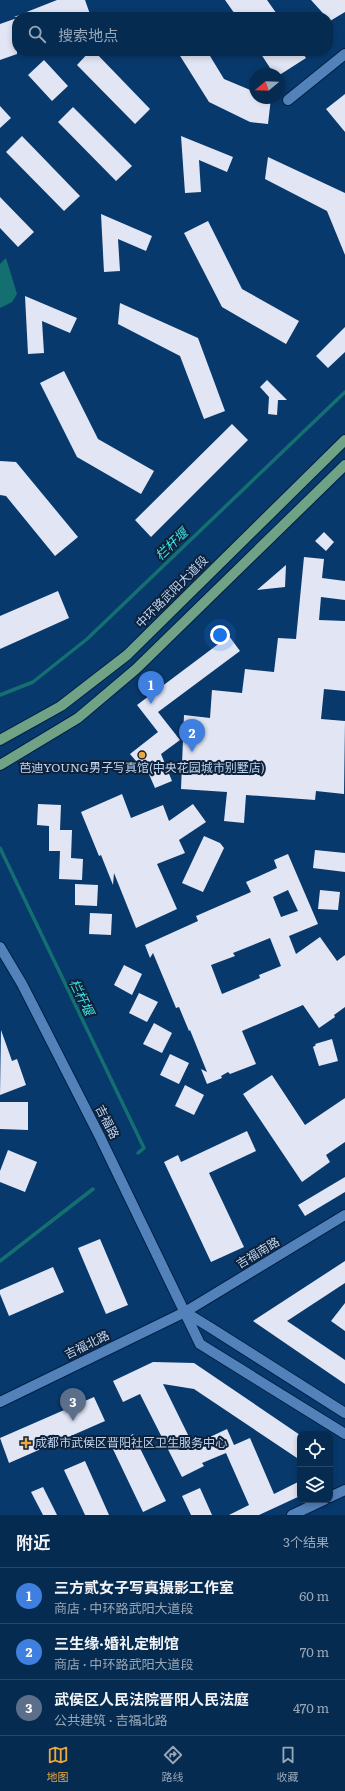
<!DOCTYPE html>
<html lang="zh">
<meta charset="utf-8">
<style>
body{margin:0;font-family:Literata,"Noto Sans SC",serif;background:#0f3358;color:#f1f3f6}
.controls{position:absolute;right:12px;bottom:12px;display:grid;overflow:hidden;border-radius:8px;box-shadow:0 2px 6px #0003}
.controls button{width:36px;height:36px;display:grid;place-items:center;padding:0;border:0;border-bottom:1px solid #274768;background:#062b51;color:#f1f3f6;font:20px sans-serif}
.compass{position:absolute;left:249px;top:68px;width:36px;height:36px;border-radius:50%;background:#062b51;box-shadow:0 2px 6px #0003;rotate:251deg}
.you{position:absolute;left:220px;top:635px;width:14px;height:14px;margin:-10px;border:3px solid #fff;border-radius:50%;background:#1a73e8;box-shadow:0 0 0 6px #1a73e833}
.badge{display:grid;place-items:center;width:26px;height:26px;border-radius:50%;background:#eea83c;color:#fff;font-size:13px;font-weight:700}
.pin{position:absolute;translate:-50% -33px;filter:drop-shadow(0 1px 2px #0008)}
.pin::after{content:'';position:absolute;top:21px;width:14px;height:12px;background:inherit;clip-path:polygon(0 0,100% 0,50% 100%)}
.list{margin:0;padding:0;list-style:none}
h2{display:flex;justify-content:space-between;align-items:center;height:52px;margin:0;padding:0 16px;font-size:17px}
h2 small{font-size:13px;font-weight:400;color:#98a7b7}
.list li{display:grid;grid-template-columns:26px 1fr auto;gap:12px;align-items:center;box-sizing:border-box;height:56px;padding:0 16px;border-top:1px solid #274768}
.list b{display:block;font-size:15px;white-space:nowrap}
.list p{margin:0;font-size:13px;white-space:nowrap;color:#98a7b7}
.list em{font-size:13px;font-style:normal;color:#98a7b7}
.icon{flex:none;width:22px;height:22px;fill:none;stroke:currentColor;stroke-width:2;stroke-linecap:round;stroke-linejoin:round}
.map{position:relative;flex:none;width:345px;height:1515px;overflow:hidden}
.search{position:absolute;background:#062b51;box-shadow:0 2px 6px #0003;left:12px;right:12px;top:12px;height:44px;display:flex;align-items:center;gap:10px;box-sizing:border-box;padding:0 14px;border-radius:16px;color:#98a7b7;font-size:15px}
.sheet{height:220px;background:#062b51}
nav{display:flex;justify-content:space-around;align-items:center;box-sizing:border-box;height:56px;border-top:1px solid #274768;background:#062b51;font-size:11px;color:#98a7b7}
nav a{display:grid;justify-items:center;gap:2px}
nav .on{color:#eea83c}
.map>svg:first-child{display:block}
.water{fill:#147070}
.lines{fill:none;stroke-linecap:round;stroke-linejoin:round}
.stream{stroke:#147070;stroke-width:3.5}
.building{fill:#e2e6f4;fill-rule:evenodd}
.minor-casing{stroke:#002046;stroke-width:12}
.major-casing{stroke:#002046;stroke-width:12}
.minor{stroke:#5382ba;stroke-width:10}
.major{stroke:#70a285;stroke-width:10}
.poi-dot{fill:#eea83c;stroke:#0e2138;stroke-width:1.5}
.labels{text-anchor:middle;stroke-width:4;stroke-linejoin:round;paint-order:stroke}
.street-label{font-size:12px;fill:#bcd5f3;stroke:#0e2138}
.poi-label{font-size:12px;fill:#bcd5f3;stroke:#0e2138}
.water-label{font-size:13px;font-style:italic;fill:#3ce1e0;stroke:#0e2138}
</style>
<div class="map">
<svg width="345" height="1515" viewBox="0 0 345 1515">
<rect width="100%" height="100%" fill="#08396c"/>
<path class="water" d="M6,258L17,294L12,302L0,308V264Z"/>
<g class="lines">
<path class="stream" d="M0,695L33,682L87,639L345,392
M0,848L144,1148L138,1153
M0,1261L93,1189"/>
</g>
<path class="building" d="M57,0H85L91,17H14Z
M225,0H267L279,17H237Z
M311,0H345V12L330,21Z
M17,18V54L0,60V24Z
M90,51H94L150,109L135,124L77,65Z
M177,51H207L224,79L255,92V98H271L268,124L250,122L209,102Z
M259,51H301L306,58L281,74H274Z
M44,60L68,86L52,101L28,75Z
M345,94V132L326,109Z
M0,106L11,118L0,128Z
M73,107L132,166L116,181L58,122Z
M22,136L80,196L64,211L6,152Z
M181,136L233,157L227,172L199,160L201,192L185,193Z
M268,157L345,193V255L327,211L265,179Z
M0,197L34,232L18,247L0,228Z
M101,214L152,236L146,251L118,239L120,271L104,272Z
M208,221L242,289L299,321L286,344L222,307L184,233Z
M25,296L77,318L70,333L42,321L44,353L28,354Z
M120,303L198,338L225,411L204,419L180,356L118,324Z
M345,327V352L328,368L316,356Z
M64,371L98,439L154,471L141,494L77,457L40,383Z
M267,380L287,400H278L277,415L268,414L269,397L260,387Z
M232,424L248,440L151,537L135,520Z
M0,461L16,462L78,537L55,556L6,496L0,495Z
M324,532L334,542L326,551L315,541Z
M304,557L324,559L322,578L345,581V600L321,597L319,620L345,621V691L324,689L321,719L345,721L344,794L316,791L315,800L246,795L244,823L224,821L227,792L181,789L184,715L210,718L212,690L242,693L245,669L274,672L278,638L296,639Z
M286,565L285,587L257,590Z
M58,591L69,618L0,649V616Z
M229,636L240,651L158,712L180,740L161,754L172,781L155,788L145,765L142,768L130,754L158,732L137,705Z
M122,794L131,818L163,805L169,821L193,804L206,822L179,840L185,853L157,864L177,909L136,928L114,873L113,885L101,855L99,856L81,812Z
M38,804L61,805L60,830H72L71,858L83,859L82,880L59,879L60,851H49V826L37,825Z
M204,836L220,843L224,848L203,892L182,883Z
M315,850L345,853V872L313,868Z
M288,854L318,924L289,936L296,954L320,937L337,961L345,955V1007L334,1015L335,1017L319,1028L303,1005L242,1031L256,1064L230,1074L228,1072L221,1076L222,1078L207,1084L201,1069L207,1072L190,1030L189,1031L179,1007L176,1008L153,953L150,958L145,945L198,921L196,916L251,892L246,882L277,868L274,860ZM288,890L298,911L281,917L273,897ZM270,938L281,966L259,975L260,978L222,994L211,965L235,956L233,953Z
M75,884L98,885L97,906L75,905Z
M320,890L340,892L338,910L318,909Z
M90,913L112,914L111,935L89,934Z
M124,965L142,974L132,995L114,985Z
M139,993L158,1002L147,1022L129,1013Z
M154,1023L172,1033L162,1053L143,1044Z
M1,1030L12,1061L17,1059L26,1085L0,1095Z
M332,1039L338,1061L319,1066L313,1047L316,1045L315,1044Z
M170,1054L189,1063L179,1084L160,1075Z
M272,1075L305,1125L345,1098V1142L326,1155L330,1162L302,1182L243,1094Z
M185,1085L204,1095L194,1115L175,1106Z
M0,1102H28V1130L0,1129Z
M247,1131L256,1151L209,1173L244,1247L211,1262L164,1162L178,1155L181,1162Z
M8,1150L37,1162L25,1192L0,1182V1171Z
M345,1177V1192L305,1216L298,1205Z
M100,1239L128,1305L106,1314L78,1248Z
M345,1261V1283L287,1321L345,1360V1384L253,1321Z
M53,1267L64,1292L9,1316L0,1294V1290Z
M345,1303V1331L331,1321Z
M153,1362L194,1363L300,1435V1460L194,1389L163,1384L193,1445L227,1429L234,1445L250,1438L274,1494L300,1481V1496L259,1515H229L249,1505L226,1453L202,1463L204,1466L182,1477L140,1394L123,1402L113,1381Z
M94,1397L105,1421L9,1463L0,1438Z
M133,1434L166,1501L143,1512L111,1445Z
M85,1461L109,1515H85L64,1470Z
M43,1487L57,1515H43L31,1492Z
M200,1488L212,1515H191L182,1496Z"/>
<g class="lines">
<g class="minor-casing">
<path id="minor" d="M288,100L345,54
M0,947L22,984L99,1135L200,1344L345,1434
M185,1312L211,1328L345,1413
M0,1402L185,1312L345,1215
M330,1497L345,1490
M292,1515L324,1500"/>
</g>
<g class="major-casing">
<path id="major" d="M0,740L61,706L127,655L345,440
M0,765L78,718L136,669L345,465"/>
</g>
<use href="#minor" class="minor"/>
<use href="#major" class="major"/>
</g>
<g class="poi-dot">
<circle cx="142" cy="755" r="4"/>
<path d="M24 1437h4v4h4v4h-4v4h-4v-4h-4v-4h4z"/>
</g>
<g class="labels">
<g class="street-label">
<text transform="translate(172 592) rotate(-45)" y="4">中环路武阳大道段</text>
<text transform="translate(107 1122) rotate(63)" y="4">吉福路</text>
<text transform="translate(258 1253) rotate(-31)" y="4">吉福南路</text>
<text transform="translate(87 1345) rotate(-26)" y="4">吉福北路</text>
</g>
<g class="poi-label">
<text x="142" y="772">芭迪YOUNG男子写真馆(中央花园城市别墅店)</text>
<text x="35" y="1447" text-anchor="start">成都市武侯区晋阳社区卫生服务中心</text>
</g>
<g class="water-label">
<text transform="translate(171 544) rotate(-44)" y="5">栏杆堰</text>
<text transform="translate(82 997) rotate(64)" y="5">栏杆堰</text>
</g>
</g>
</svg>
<div class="controls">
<button><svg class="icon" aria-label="locate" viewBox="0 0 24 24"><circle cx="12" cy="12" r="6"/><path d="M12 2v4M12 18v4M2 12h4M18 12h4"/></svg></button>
<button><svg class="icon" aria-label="layers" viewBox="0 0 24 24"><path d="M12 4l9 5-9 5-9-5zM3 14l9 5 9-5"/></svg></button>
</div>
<svg class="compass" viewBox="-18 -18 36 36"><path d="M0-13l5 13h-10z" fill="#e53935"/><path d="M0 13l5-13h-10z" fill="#98a7b7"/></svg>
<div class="you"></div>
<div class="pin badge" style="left:151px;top:704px;background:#3f7fe0">1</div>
<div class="pin badge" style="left:192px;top:752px;background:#3f7fe0">2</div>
<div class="pin badge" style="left:73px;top:1421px;background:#5c6f8a">3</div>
<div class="search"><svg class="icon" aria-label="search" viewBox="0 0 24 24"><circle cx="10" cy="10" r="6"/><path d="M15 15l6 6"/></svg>搜索地点</div>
</div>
<section class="sheet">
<h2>附近<small>3个结果</small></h2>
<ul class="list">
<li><span class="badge" style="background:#3f7fe0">1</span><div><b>三方贰女子写真摄影工作室</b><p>商店 · 中环路武阳大道段</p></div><em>60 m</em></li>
<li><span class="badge" style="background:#3f7fe0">2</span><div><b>三生缘·婚礼定制馆</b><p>商店 · 中环路武阳大道段</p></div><em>70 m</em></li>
<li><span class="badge" style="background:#5c6f8a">3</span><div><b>武侯区人民法院晋阳人民法庭</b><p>公共建筑 · 吉福北路</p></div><em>470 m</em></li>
</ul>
</section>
<nav>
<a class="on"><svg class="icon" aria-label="map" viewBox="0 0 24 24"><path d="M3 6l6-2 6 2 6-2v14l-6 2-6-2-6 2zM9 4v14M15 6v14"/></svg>地图</a>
<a><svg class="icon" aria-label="directions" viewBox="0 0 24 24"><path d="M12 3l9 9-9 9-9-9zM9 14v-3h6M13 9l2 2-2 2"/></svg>路线</a>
<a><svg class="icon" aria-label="saved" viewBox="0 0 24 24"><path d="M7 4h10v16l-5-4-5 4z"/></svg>收藏</a>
</nav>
